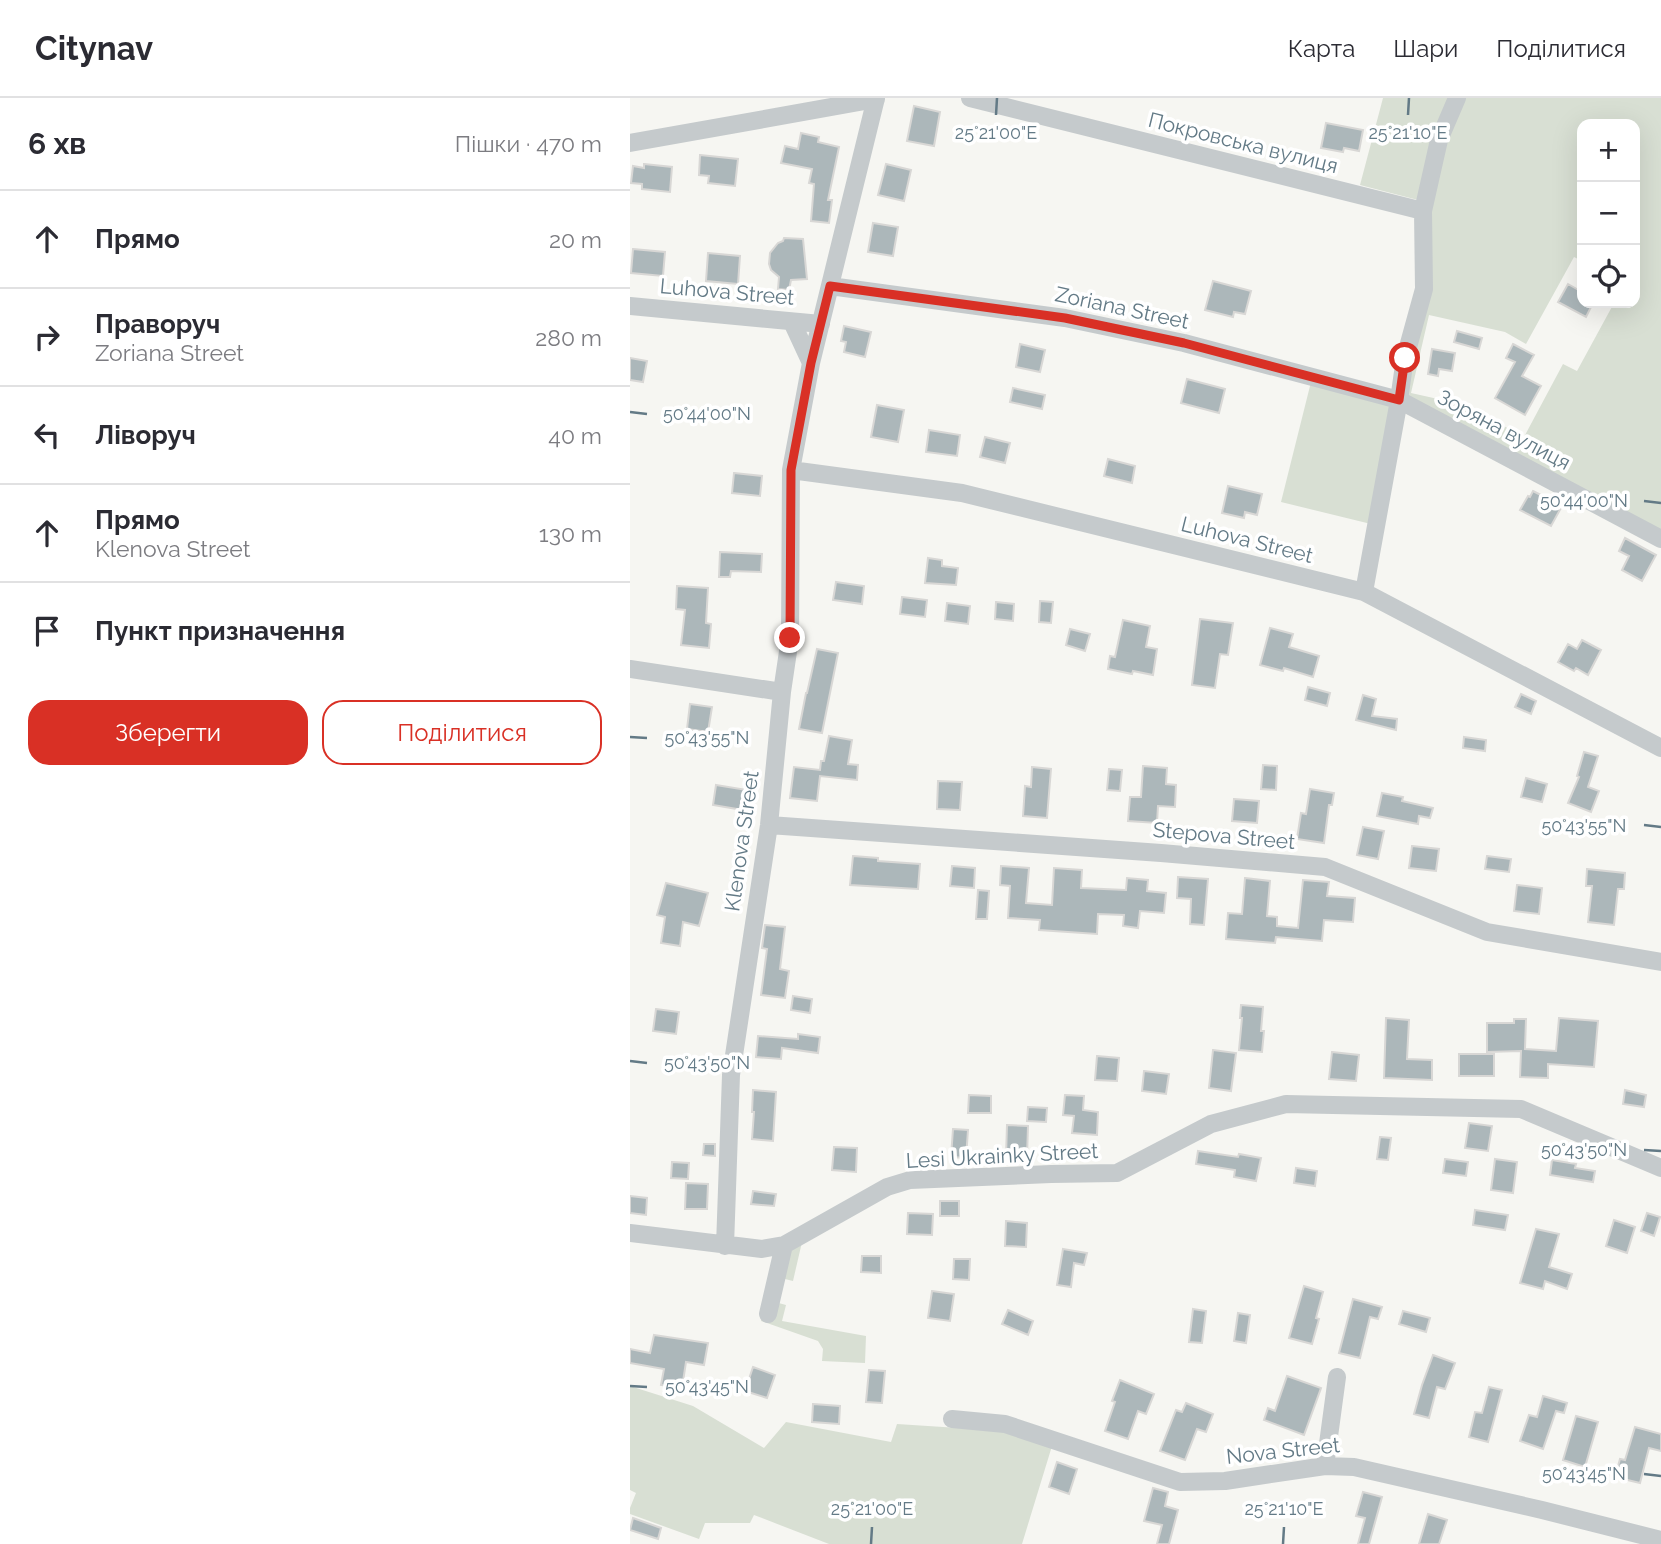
<!DOCTYPE html>
<html lang="uk">
<meta charset="utf-8">
<style>
body{margin:0;font-family:Raleway,sans-serif;background:#f2f2f3;color:#2b2b33}
.controls{position:absolute;right:21px;top:21px;display:grid;overflow:hidden;border-radius:14px;box-shadow:0 7px 28px #0002}
.controls button{width:63px;height:63px;display:grid;place-items:center;padding:0;border:0;border-bottom:2px solid #e1e1e2;background:#fff;color:#2b2b33;font:35px sans-serif}
.stop{position:absolute;width:21px;height:21px;margin:-16px;border:5px solid #d93025;border-radius:50%;background:#fff}
.stop.end{background:#d93025;border-color:#fff;box-shadow:0 2px 7px #0008}
.list{margin:0;padding:0;list-style:none}
h2{display:flex;justify-content:space-between;align-items:center;height:91px;margin:0;padding:0 28px;font-size:30px}
h2 small{font-size:23px;font-weight:400;color:#7c7c81}
.list li{display:grid;grid-template-columns:46px 1fr auto;gap:21px;align-items:center;box-sizing:border-box;height:98px;padding:0 28px;border-top:2px solid #e1e1e2}
.list b{display:block;font-size:26px;white-space:nowrap}
.list p{margin:0;font-size:23px;white-space:nowrap;color:#7c7c81}
.list em{font-size:23px;font-style:normal;color:#7c7c81}
.actions{display:flex;gap:14px;padding:21px 28px}
.actions a{flex:1;padding:16px 0;border:2px solid #d93025;border-radius:21px;text-align:center;font-size:24px;color:#d93025}
.actions .main{background:#d93025;color:#fff}
.icon{flex:none;width:38px;height:38px;fill:none;stroke:currentColor;stroke-width:2;stroke-linecap:round;stroke-linejoin:round}
.map{position:relative;flex:none;width:1031px;height:1446px;overflow:hidden}
header{display:flex;align-items:center;gap:42px;box-sizing:border-box;height:98px;padding:0 35px;background:#fff;border-bottom:2px solid #e1e1e2}
header strong{font-size:33px}
nav{display:flex;gap:38px;margin-inline-start:auto;font-size:24px}
main{display:flex}
aside{flex:1;background:#fff}
.map>svg:first-child{display:block}
.green{fill:#d8dfd3;fill-rule:evenodd}
.building{fill:#acb7ba;stroke:#d8d7d5;stroke-width:2}
.lines{fill:none;stroke-linecap:round;stroke-linejoin:round}
.minor{stroke:#c5cacc;stroke-width:18}
.route{stroke:#d93025;stroke-width:9}
.ticks{fill:none;stroke:#637a86;stroke-width:2.5}
.labels{text-anchor:middle;stroke-width:7;stroke-linejoin:round;paint-order:stroke}
.street-label{font-size:21px;fill:#637a86;stroke:#fff}
.ticks-label{font-size:18px;text-anchor:middle;fill:#637a86;stroke:#fff;stroke-width:7;stroke-linejoin:round;paint-order:stroke}
</style>
<header>
<strong>Citynav</strong>
<nav><a>Карта</a><a>Шари</a><a>Поділитися</a></nav>
</header>
<main>
<aside>
<h2>6 хв<small>Пішки · 470 m</small></h2>
<ul class="list">
<li><svg class="icon" aria-label="ahead" viewBox="0 0 24 24"><path d="M12 20V5M6 11l6-6 6 6"/></svg><div><b>Прямо</b></div><em>20 m</em></li>
<li><svg class="icon" aria-label="right" viewBox="0 0 24 24"><path d="M7 20v-9h11M14 6l5 5-5 5"/></svg><div><b>Праворуч</b><p>Zoriana Street</p></div><em>280 m</em></li>
<li><svg class="icon" aria-label="left" viewBox="0 0 24 24"><path d="M17 20v-9H6M10 6l-5 5 5 5"/></svg><div><b>Ліворуч</b></div><em>40 m</em></li>
<li><svg class="icon" aria-label="ahead" viewBox="0 0 24 24"><path d="M12 20V5M6 11l6-6 6 6"/></svg><div><b>Прямо</b><p>Klenova Street</p></div><em>130 m</em></li>
<li><svg class="icon" aria-label="arrive" viewBox="0 0 24 24"><path d="M6 21V4h12l-3 4 3 4H6"/></svg><div><b>Пункт призначення</b></div></li>
</ul>
<div class="actions"><a class="main">Зберегти</a><a>Поділитися</a></div>
</aside>
<div class="map">
<svg width="1031" height="1446" viewBox="0 0 1031 1446">
<rect width="100%" height="100%" fill="#f6f6f2"/>
<path class="green" d="M753,0H819L788,102L730,87Z
M833,0H1031V434L775,299L798,113L814,44ZM952,26H1005V205H984L947,273L933,266L894,339L835,307L781,295L799,217L875,234L896,246L944,159L952,163Z
M681,284L763,306L741,426L651,404Z
M172,1144L163,1183L151,1180L145,1204L156,1207L152,1223L236,1238L235,1265L192,1263L193,1251L188,1243L131,1223L145,1157Z
M0,1288L63,1308L134,1350L156,1324L261,1344L267,1326L375,1333L422,1348L392,1446H199L124,1417L120,1425H75L69,1441L0,1416V1410L6,1395L0,1392Z"/>
<path class="building" d="M284,8L310,14L304,48L277,43Z
M696,25L733,32L729,53L714,50L713,54L691,50Z
M171,35L189,39L188,44L209,49L198,102H202L199,125L181,123L184,86L179,85L182,71L151,65L155,48L168,51Z
M70,57L108,61L105,88L78,85L79,78L69,77Z
M14,66L42,69L40,94L12,91V86L1,85L3,68L14,70Z
M256,66L281,72L274,103L248,97Z
M243,125L268,129L263,158L238,154Z
M154,140L173,141L177,181L161,182L159,192L148,191L149,179L141,172L139,166L140,155L148,145L153,143Z
M3,151L35,154L33,178L1,175Z
M78,155L110,158L108,186L76,183Z
M583,183L621,193L615,216L604,214L603,219L575,212Z
M938,186L952,194V205H963L956,219L928,204Z
M214,228L241,234L235,259L214,254L216,244L211,243Z
M827,233L852,240L849,251L824,244Z
M390,246L415,252L410,274L386,269Z
M883,246L904,257L892,278L911,288L895,317L865,300L885,264L876,260Z
M802,251L825,255L822,273L809,271L808,278L798,276Z
M0,260L17,263L13,284L0,282Z
M557,281L595,291L589,315L551,305Z
M383,290L415,297L412,311L380,304Z
M247,307L274,312L268,344L241,339Z
M299,332L330,337L327,358L296,354Z
M355,339L380,345L375,365L350,359Z
M478,361L505,368L502,385L474,378Z
M104,375L132,378L130,398L102,395Z
M598,388L632,396L627,417L615,414L614,420L592,415Z
M903,393L932,408L921,428L890,412L898,398L900,399Z
M995,440L1026,457L1012,483L992,472L999,458L989,453Z
M90,454L132,456L131,474L101,473L100,479H89Z
M298,460L312,462V468L328,470L326,487L295,485Z
M206,484L234,488L232,506L203,502Z
M47,488L78,490L76,525L81,526L79,550L51,547L55,512L46,511Z
M272,499L297,502L295,519L270,516Z
M410,503L423,504L421,525L409,524Z
M366,504L384,506L383,523L365,521Z
M317,505L340,508L338,526L315,523Z
M570,521L603,525L598,557L590,556L585,590L562,587Z
M493,522L520,528L516,549L527,551L523,577L503,573L502,576L478,571L480,558L485,559Z
M640,530L663,536L659,549L689,558L683,579L654,570L653,573L630,567Z
M440,531L460,536L455,553L436,547Z
M952,542L971,552L958,577L946,570L944,573L928,564L938,546L947,551Z
M187,551L208,555L192,635L169,631L176,595H177Z
M678,589L700,595L697,608L675,602Z
M891,596L906,603L901,616L885,609Z
M733,597L746,601L742,618L767,621L766,632L726,622Z
M60,606L82,609L78,634L57,631Z
M199,638L222,642L218,666L228,667L227,682L190,678L187,703L160,700L164,669L190,672L191,663H194Z
M834,639L856,642L855,653L833,650Z
M954,654L968,658L958,689L969,693L961,714L938,705L949,679L947,678Z
M633,667L647,668L646,692L631,691Z
M513,668L537,670L536,686L546,687L545,709L528,708L527,725L498,723L500,699H511Z
M402,669L421,671L417,720L393,718L395,688L401,689Z
M479,671L492,672L490,693L477,692Z
M896,680L917,686L912,704L891,699Z
M308,683L332,684L330,712L307,711Z
M86,687L117,692L113,712L83,707Z
M680,691L704,695L702,707H699L694,745L667,741L671,715L676,716Z
M752,695L773,699L772,703L803,710L800,720L789,718L788,726L747,718Z
M604,701L629,703L627,725L602,723Z
M733,729L754,733L748,761L727,757Z
M782,748L809,751L806,773L779,770Z
M223,758L248,760V763L290,766L288,791L220,787Z
M857,758L881,761L879,774L855,771Z
M322,768L345,770L344,790L320,788Z
M371,768L399,770L396,805L422,807L424,770L452,772L451,790L496,792L497,780L518,782L517,793L536,795L534,815L510,813L508,830L493,828L494,817L468,816L467,836L409,832L410,822L378,820L380,788L370,787Z
M957,771L995,775L994,791H988L984,827L958,824L962,788H956Z
M548,779L578,781L574,827L560,826L561,801L547,800Z
M615,780L640,783L637,818L647,819V828L668,830L673,782L699,784L697,798L725,800L723,824L694,822L692,843L646,839L645,845L596,841L598,815L612,816Z
M36,785L78,795L69,828L53,824L50,848L31,845L35,819L27,817Z
M887,787L912,790L909,816L884,813Z
M348,792L359,793L357,821H346Z
M135,827L155,829L150,871L159,873L155,900L131,897L137,851L132,850Z
M163,898L182,901L180,915L161,912Z
M611,907L633,909L631,933H634L632,954L609,952L612,920H610Z
M26,911L49,914L46,936L23,933Z
M756,920L779,922L777,961L802,962V982L754,980Z
M929,920L968,923L964,969L918,966V980L890,979L891,953L857,954V925H884V921H896L895,951L926,953Z
M168,936L190,939L188,955L152,950L151,961L126,959L128,938L168,941Z
M583,952L606,955L601,993L579,990Z
M702,954L729,957L726,983L699,981Z
M829,956H864V978H829Z
M467,958L489,960L487,983L465,982Z
M514,973L539,976L536,996L512,993Z
M123,992L146,994L143,1043L122,1041L124,1014H122Z
M995,992L1016,997L1014,1009L993,1006Z
M339,997L361,998V1015H338Z
M435,997L454,998L453,1012L468,1014L467,1037L442,1035L444,1018L433,1017Z
M398,1009L417,1010L416,1024L397,1023Z
M839,1025L862,1028L858,1053L835,1050Z
M377,1027L398,1028L397,1059L376,1058Z
M323,1031L338,1032L336,1060L321,1059Z
M750,1039L761,1040L758,1062L747,1061Z
M74,1046H85V1058L73,1057Z
M204,1049L227,1050L226,1074L202,1072Z
M568,1053L608,1059L609,1056L631,1060L626,1083L604,1079L605,1072L566,1066Z
M815,1061L838,1064L836,1078L813,1075Z
M865,1061L887,1064L883,1095L861,1092Z
M922,1062L946,1066L945,1070L965,1073L963,1084L920,1077Z
M42,1064L59,1065L58,1081L41,1080Z
M666,1070L687,1073L685,1088L664,1085Z
M56,1085L78,1086L77,1111H55Z
M123,1093L146,1096L144,1108L121,1106Z
M0,1098L17,1100L16,1117L0,1115Z
M310,1103H329V1118H310Z
M845,1112L878,1117L875,1132L843,1127Z
M278,1115L303,1116L302,1137L277,1136Z
M1017,1115L1030,1119L1024,1138L1011,1133Z
M984,1122L1005,1129L997,1155L976,1148Z
M376,1123L397,1125L396,1149L375,1148Z
M906,1131L929,1136L919,1169L942,1176L937,1191L915,1183L913,1191L890,1185Z
M433,1151L457,1155L454,1167L444,1165L441,1189L427,1187Z
M232,1158H251V1175L231,1174Z
M324,1161H340L339,1182L323,1181Z
M674,1188L693,1194L686,1220L689,1221L682,1246L659,1240Z
M302,1193L324,1196L320,1223L298,1220Z
M723,1201L752,1209L748,1221L740,1219L730,1260L709,1255Z
M563,1211L576,1213L572,1245L559,1244Z
M378,1212L403,1223L398,1237L372,1226Z
M773,1213L800,1220L796,1234L769,1226Z
M608,1215L620,1217L616,1245L604,1243Z
M24,1237L78,1245L74,1267L56,1264L52,1290L31,1287L34,1271L0,1265V1251L20,1255Z
M803,1257L825,1265L815,1291L807,1289L799,1320L784,1316L792,1287Z
M123,1269L145,1277L137,1300L115,1293Z
M239,1272L255,1273L252,1305L236,1304Z
M657,1278L691,1290L674,1337L634,1322L638,1310L645,1313Z
M490,1282L524,1296L516,1316L508,1313L498,1341L475,1333L485,1304L482,1303Z
M859,1289L872,1292L858,1344L839,1339L845,1314L852,1315Z
M913,1298L937,1305L934,1315L926,1313L913,1351L890,1343L899,1317L907,1319Z
M556,1305L583,1316L576,1334L567,1331L555,1362L530,1353L546,1312L552,1314Z
M183,1306L210,1308L209,1326L182,1324Z
M946,1318L968,1324L955,1369L933,1362Z
M1005,1329L1031,1336V1353L1019,1350L1010,1385L985,1379L990,1361L995,1362Z
M427,1364L447,1371L439,1396L419,1389Z
M523,1390L538,1394L535,1408L548,1412L539,1446H527L532,1427L514,1423Z
M733,1394L752,1399L739,1446H728L735,1420L726,1418Z
M798,1416L817,1422L809,1446H789Z
M3,1420L31,1430L28,1441L0,1432Z"/>
<g class="lines">
<path class="minor" d="M340,0L793,113
M0,45L246,1
M200,188L435,220L554,245L769,302L1031,441
M0,208L191,226
M181,265L246,0
M161,372L332,395L734,494L1031,650
M734,494L769,302L775,260L794,191L793,113L809,42L827,0
M0,571L152,594
M139,727L531,755L695,769L857,834L1031,864
M0,1135L132,1151L154,1147L257,1089L280,1082L421,1076L487,1075L581,1026L656,1006L891,1011L1031,1070
M95,1148L101,977L139,727L152,594L160,540L161,372L181,265L162,224
M138,1216L154,1147
M322,1321L375,1326L550,1384L595,1383L695,1368L724,1369L912,1412L1031,1442
M695,1368L707,1279"/>
</g>
<g class="lines">
<path class="route" d="M160,540L161,372L181,265L200,188L435,220L554,245L769,302L775,260"/>
</g>
<path class="ticks" d="M366,17L367,0M778,17L779,0M0,314L17,316M1014,403L1031,405M0,639L17,640M1014,727L1031,729M0,963L17,965M1014,1052L1031,1053M0,1288L17,1289M1014,1376L1031,1378M241,1446L242,1429M653,1446L654,1429"/>
<g class="labels">
<g class="street-label">
<text transform="translate(613 45) rotate(14)" y="7">Покровська вулиця</text>
<text transform="translate(97 194) rotate(5)" y="7">Luhova Street</text>
<text transform="translate(492 210) rotate(12)" y="7">Zoriana Street</text>
<text transform="translate(874 332) rotate(28)" y="7">Зоряна вулиця</text>
<text transform="translate(617 442) rotate(14)" y="7">Luhova Street</text>
<text transform="translate(594 738) rotate(5)" y="7">Stepova Street</text>
<text transform="translate(112 743) rotate(-82)" y="7">Klenova Street</text>
<text transform="translate(372 1058) rotate(-3)" y="7">Lesi Ukrainky Street</text>
<text transform="translate(653 1353) rotate(-6)" y="7">Nova Street</text>
</g>
</g>
<g class="ticks-label">
<text x="366" y="41">25°21'00"E</text>
<text x="778" y="41">25°21'10"E</text>
<text x="77" y="322">50°44'00"N</text>
<text x="954" y="409">50°44'00"N</text>
<text x="77" y="646">50°43'55"N</text>
<text x="954" y="734">50°43'55"N</text>
<text x="77" y="971">50°43'50"N</text>
<text x="954" y="1058">50°43'50"N</text>
<text x="77" y="1295">50°43'45"N</text>
<text x="954" y="1382">50°43'45"N</text>
<text x="242" y="1417">25°21'00"E</text>
<text x="654" y="1417">25°21'10"E</text>
</g>
</svg>
<div class="controls">
<button>+</button>
<button>−</button>
<button><svg class="icon" aria-label="locate" viewBox="0 0 24 24"><circle cx="12" cy="12" r="6"/><path d="M12 2v4M12 18v4M2 12h4M18 12h4"/></svg></button>
</div>
<div class="stop" style="left:775px;top:260px"></div>
<div class="stop end" style="left:160px;top:540px"></div>
</div>
</main>
